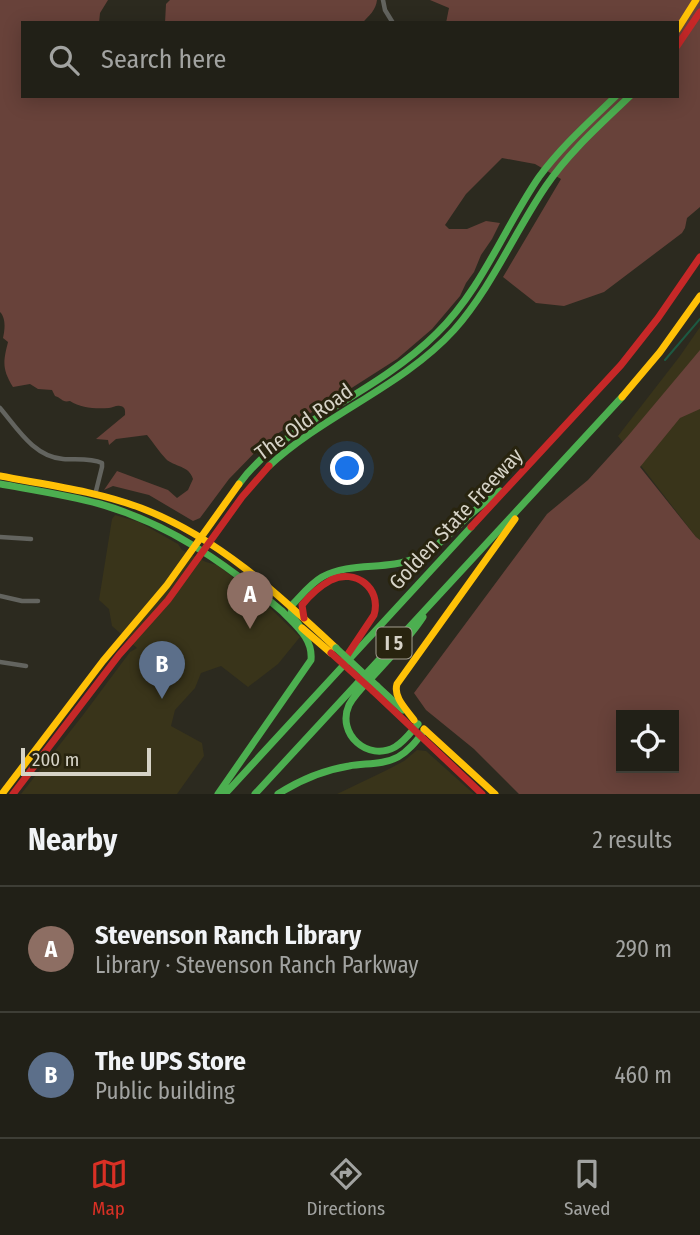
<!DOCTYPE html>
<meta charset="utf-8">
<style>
body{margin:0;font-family:"Fira Sans Condensed",sans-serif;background:#292820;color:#f1f3f6}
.controls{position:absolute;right:21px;bottom:21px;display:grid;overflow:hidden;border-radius:0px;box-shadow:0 4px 18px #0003}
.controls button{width:63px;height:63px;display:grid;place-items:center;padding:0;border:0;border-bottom:2px solid #3e3e36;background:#212017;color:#f1f3f6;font:35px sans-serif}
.scale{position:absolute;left:21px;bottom:18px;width:130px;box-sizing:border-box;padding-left:7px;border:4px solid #d6d3c7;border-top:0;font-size:19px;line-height:24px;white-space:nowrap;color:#d6d3c7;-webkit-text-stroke:5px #28240f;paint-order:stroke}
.you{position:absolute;left:348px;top:469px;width:24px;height:24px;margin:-18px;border:5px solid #fff;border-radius:50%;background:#1a73e8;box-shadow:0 0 0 10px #1a73e833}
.badge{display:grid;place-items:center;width:46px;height:46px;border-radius:50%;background:#d93025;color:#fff;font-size:23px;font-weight:700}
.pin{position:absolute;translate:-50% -58px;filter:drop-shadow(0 2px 4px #0008)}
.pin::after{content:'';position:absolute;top:37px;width:24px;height:21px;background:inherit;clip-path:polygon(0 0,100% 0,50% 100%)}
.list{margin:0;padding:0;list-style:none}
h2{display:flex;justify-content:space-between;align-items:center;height:91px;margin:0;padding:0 28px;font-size:30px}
h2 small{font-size:23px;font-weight:400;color:#a2a3a1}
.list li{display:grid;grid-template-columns:46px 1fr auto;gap:21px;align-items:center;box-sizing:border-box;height:126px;padding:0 28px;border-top:2px solid #3e3e36}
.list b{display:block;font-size:26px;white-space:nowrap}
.list p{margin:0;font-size:23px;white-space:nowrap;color:#a2a3a1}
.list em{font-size:23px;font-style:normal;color:#a2a3a1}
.icon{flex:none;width:38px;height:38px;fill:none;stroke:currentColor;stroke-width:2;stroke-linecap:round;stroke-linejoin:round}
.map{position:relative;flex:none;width:700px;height:794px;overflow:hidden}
.search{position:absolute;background:#212017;box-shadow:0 4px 18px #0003;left:21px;right:21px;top:21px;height:77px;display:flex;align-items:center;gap:18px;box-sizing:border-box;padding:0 24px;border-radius:0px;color:#a2a3a1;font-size:26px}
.sheet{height:343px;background:#212017}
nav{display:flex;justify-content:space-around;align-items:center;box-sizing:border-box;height:98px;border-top:2px solid #3e3e36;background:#212017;font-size:19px;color:#a2a3a1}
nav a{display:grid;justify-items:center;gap:4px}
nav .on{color:#d93025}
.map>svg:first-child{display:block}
.built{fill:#39341a}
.green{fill:#68423a;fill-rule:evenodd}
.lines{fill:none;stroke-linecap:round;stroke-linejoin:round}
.stream{stroke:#1d5942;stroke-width:2}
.street{stroke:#63645f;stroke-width:4.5}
.fast{stroke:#4caf50;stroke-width:7}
.slow{stroke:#ffc107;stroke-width:7}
.jam{stroke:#c62828;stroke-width:7}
.fast-bridge{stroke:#4caf50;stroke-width:7}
.jam-bridge{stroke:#c62828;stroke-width:7}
.labels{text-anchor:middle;stroke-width:6;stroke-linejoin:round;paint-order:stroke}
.shield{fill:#28240f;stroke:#a29e90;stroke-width:2}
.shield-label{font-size:19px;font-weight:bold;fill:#d6d3c7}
.street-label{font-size:21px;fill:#d6d3c7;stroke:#28240f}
</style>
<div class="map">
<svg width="700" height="794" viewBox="0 0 700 794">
<rect width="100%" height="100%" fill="#2c2a1f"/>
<path class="built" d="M700,327V540L696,537L618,436L680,356Z
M115,515L139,522L178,544L182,550L206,562L217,565L254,593L255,599L263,605L269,607L300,637L278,664L248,687L221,666L201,673L195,688L175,710L171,726L202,743L204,756L177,794H21L83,715L130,652L137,648L112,626L109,609L99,600L112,519Z
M417,750L426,751L474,794H337L387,770L404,761Z"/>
<path class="green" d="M0,0H108L100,13L99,23H23V96H677V23H446L449,8L430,0H700V207L687,218L685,228L682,233L604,292L564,306L536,303L503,277L561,179L535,164L502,158L466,194L445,225L449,229H467L486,221L500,223L492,239L481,255L474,272L466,283L460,296L432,329L397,359L350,389L329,398L317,409L280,432L261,446L229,479L200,518L193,521L149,495L113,486L104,490L117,471L168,490L177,498L188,490L193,479C189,465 174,467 166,459C159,452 153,442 147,435L116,439L109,445L108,440L96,439L125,415C125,411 126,407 120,406C116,405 113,408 109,408C95,409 81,408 70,401C62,403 62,398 55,396L52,390L38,389L30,384L13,387C2,369 3,362 8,342L3,338C5,329 6,318 0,312Z
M170,0H377C376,10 369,16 362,23H165L166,4Z
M700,350V409L680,418L640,467L696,537L700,540V794H519L474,749L426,710L414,693L547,514L588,480L627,437ZM621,715H674V768H621Z"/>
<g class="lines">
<path class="stream" d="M665,360L700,319"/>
<path class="street" d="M383,0L385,10L393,23
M0,408C17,428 34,457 63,459C76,460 91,458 102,463V467L95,495
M0,537L31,539
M0,596L22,601H38
M0,662L26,666"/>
<path class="fast" d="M269,466C325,414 402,387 454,330C492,287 514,233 546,186C569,152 601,124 630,96
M0,484C33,490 67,495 100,504C170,524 228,565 283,612
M239,484C259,456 287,438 315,419C357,393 402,368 437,333C482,289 504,228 539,177C561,147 589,122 616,96
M299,625L292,616L291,606C301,596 310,584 322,577C351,561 387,571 416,558C438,548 453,530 471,514C480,506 490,499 500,491
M377,686L403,710
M418,724C411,732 404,742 395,747C368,762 336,734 349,705C356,692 368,682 377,672C393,654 410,637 423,617
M218,794L311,660C313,638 296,626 282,611
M225,794L471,527
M255,794L622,397
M278,794C300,780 324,770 349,766C365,763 383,765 398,757C409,751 417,740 425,730"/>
<path class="slow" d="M677,30L696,0
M622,397L660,352L700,296
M0,476C47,485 96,491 141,508C217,537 277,593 336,648
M302,628L331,653
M414,720C406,709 393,697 397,684L515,519
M424,729L495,794
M2,794L103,661L167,585L239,484"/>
<path class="jam" d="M677,46L700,12
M471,527L621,365L658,318L700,257
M304,618L302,605C310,595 320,586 331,580C355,568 382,588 374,615L344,660
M373,691L482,794
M13,794L119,655L168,600L242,497L269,466"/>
<path class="fast-bridge" d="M336,648L377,686"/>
<path class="jam-bridge" d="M331,653L373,691"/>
</g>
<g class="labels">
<rect class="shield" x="376.5" y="627.5" width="35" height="31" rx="5"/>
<g class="shield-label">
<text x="394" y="650">I 5</text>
</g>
<g class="street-label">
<text transform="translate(304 422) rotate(-36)" y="7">The Old Road</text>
<text transform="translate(456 519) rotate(-47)" y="7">Golden State Freeway</text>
</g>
</g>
</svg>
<div class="controls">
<button><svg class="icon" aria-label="locate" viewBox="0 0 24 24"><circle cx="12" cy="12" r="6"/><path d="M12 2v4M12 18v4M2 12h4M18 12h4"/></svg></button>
</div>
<div class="scale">200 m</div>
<div class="you"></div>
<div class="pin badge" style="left:250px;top:629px;background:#8d6e63">A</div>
<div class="pin badge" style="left:162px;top:699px;background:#5c6f8a">B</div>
<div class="search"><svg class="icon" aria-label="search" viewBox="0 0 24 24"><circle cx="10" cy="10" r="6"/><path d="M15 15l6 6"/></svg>Search here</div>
</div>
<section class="sheet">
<h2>Nearby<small>2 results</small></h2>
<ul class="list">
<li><span class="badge" style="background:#8d6e63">A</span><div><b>Stevenson Ranch Library</b><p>Library · Stevenson Ranch Parkway</p></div><em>290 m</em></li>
<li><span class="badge" style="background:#5c6f8a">B</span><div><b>The UPS Store</b><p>Public building</p></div><em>460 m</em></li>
</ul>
</section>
<nav>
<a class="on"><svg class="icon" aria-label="map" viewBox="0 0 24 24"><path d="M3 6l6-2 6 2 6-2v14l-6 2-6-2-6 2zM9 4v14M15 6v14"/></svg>Map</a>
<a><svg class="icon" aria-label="directions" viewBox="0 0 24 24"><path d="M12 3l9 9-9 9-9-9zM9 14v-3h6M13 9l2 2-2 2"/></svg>Directions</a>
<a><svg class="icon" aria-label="saved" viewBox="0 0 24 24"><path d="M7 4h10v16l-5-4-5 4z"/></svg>Saved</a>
</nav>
